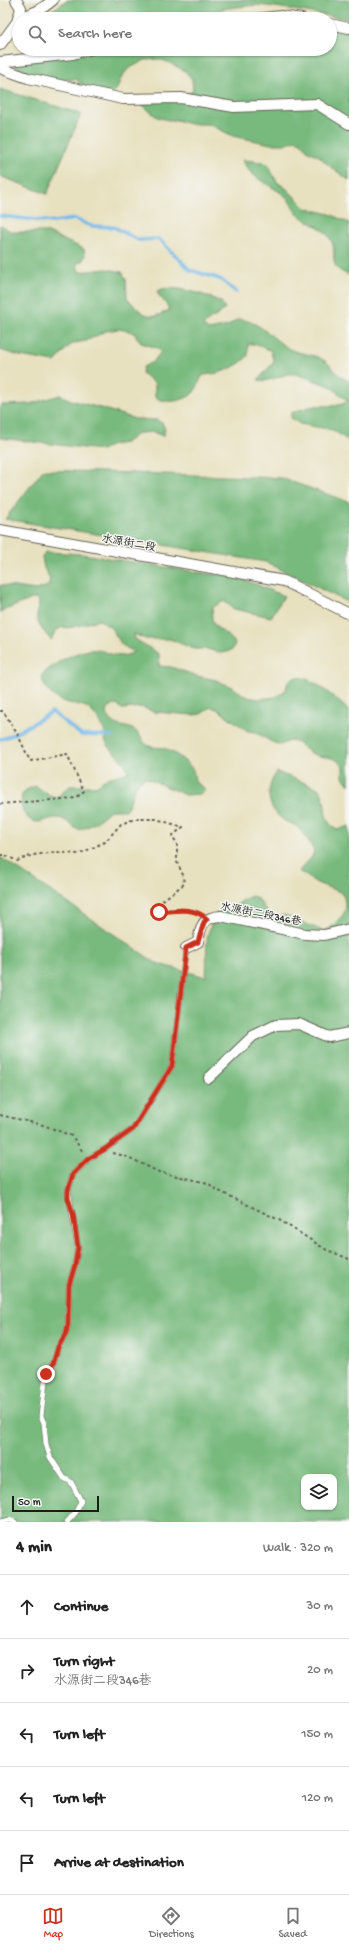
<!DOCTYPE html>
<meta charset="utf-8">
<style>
body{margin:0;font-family:"Gochi Hand","LXGW WenKai TC",sans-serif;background:#f6f6f6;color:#222}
.controls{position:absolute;right:12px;bottom:12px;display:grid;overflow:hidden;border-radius:8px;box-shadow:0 1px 3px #0004}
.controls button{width:36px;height:36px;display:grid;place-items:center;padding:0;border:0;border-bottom:1px solid #e0e0e0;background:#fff;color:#222;font:20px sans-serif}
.scale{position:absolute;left:12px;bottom:10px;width:87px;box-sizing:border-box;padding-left:4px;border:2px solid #1c1c1c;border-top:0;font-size:11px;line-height:14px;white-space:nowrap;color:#1c1c1c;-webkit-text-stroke:3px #f6f6f2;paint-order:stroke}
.stop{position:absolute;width:12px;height:12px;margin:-9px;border:3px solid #c8321e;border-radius:50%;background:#fff}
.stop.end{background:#c8321e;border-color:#fff;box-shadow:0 1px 4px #0008}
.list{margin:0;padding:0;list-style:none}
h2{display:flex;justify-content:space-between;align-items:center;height:52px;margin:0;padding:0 16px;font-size:17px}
h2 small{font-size:13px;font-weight:400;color:#767676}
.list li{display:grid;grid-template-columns:26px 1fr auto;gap:12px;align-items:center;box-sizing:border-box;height:64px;padding:0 16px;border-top:1px solid #e0e0e0}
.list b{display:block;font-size:15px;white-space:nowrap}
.list p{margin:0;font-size:13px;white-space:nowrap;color:#767676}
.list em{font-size:13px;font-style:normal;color:#767676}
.icon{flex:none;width:22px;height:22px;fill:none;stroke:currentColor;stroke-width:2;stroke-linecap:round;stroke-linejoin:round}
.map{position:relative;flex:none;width:349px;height:1522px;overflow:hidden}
.search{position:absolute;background:#fff;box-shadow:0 1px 3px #0004;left:12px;right:12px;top:12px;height:44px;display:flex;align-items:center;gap:10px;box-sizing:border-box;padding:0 14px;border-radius:22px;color:#767676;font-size:15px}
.sheet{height:372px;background:#fff}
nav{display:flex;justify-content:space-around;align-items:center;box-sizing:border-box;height:56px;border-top:1px solid #e0e0e0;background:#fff;font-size:11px;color:#767676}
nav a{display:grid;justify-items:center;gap:2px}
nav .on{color:#c8321e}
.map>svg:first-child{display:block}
.forest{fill:#78ba7e;stroke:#4a6b4d;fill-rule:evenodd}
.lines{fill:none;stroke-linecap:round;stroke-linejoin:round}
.stream{stroke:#74b9ea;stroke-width:3.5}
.lane-casing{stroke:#636155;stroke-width:6}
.street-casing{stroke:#636155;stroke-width:12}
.path{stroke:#636155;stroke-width:2;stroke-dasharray:3 3;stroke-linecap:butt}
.lane{stroke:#fff;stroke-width:5}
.street{stroke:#fff;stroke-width:10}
.route{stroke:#c8321e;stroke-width:5}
.labels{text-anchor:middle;stroke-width:3;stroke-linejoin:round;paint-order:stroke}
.street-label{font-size:11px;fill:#1c1c1c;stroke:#f6f6f2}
</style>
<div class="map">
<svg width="349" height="1522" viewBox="0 0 349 1522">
<rect width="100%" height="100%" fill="#f6f6f2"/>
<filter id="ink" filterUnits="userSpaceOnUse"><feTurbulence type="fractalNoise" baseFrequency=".025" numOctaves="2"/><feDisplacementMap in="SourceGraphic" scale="8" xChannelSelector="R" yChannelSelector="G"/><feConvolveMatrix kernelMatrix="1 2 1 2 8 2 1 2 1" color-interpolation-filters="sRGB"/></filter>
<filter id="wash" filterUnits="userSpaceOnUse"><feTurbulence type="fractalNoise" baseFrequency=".012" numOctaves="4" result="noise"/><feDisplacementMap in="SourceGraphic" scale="16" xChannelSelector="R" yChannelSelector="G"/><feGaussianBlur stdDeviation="0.9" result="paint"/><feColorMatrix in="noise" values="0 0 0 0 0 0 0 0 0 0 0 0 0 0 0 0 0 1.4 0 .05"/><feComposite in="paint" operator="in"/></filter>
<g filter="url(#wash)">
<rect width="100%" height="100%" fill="#e8e1c0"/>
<path class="forest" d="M68,0H349V19L276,7L257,5L228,8L176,19H38Z
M330,28L349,31V180L332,168L319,156L308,151L301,142L296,140L284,144H271L233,136L209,124H190L177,120H168L157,117L139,102L187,94L193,91L192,79L185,71L168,62L158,59L145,60L128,69L121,78L117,89L113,93L93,92L75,79L45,81L19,71L15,61L73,49H330Z
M0,89L81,114L47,194L0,176Z
M243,160L263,162L268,165L277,182L287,189L306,208L330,214L349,223V275C324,266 340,254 330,238C324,228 310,223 301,217C293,212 291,200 284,195C271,185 248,177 243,160Z
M0,225L12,232H46L84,249L85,256L82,261L77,263L79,272L107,269L122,272L126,279L127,298C141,312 148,323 169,310C167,301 159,299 157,291C171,283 207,295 221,302L225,308C218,318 209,317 203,326L209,330L228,326L238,319C260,321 270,337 288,348C299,355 314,353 325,361C334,368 338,377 349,381V441L333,430L300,424L291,418V413C299,410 308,407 316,406C327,405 339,408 348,401L330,386L296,374C283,372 272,383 258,380L274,362L270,350L254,344H248V356C235,369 219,374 203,375C199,380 198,388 194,392C185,402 165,404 155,397V384L142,373L143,367L153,362L161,352L157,348L141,343L135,334L130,331L118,329L106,331L86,341L74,343L68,347L55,362L20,356L0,350Z
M60,395L73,401L101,408L135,419L157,420L163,424L165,430L163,436L153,432L139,433L125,443L112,445L101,450L0,438V405L30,404Z
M43,470L281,478L349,502V603L266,562L5,519Z
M46,552L82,554L209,574C236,574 259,586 284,596L271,617L234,609L224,601L213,607C207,630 224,628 235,643L233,649L227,652L221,653L207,649H194L170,639H146L134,634L135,639L159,654V666L171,667L197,676L216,680L232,687L247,697L258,699L276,697L286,690C290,655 339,701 349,711V785L343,777V766C332,753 324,760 311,753C305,749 299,743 292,740L280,745L272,742L255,732L248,731L217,709L211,707L201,714L193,715L154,712L142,707L122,709L117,705L110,706L106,711C109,728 123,724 134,730C141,734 142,743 149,746C153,748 159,747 164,748C171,750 189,763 193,770C194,774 195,779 195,782L205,789L200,794L185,795L145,777C131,785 134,799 125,810H110C100,819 92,827 78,830C73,827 68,821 62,819C48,814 38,830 26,816C21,809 21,804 22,795L26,790L36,786L50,796L57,797L70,786H96L107,778L129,772C123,758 110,751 105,740C105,738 105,735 105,733C103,726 96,715 90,710C85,705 79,705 73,704C57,701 43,692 42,675C54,663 84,645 102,651C115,655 121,659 134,652L122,645L111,628L100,620C89,621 72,630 62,627L56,631L51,640C45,633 36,624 37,615C38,608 40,606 38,599H32L0,612V585L36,590L48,586L50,580L44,568L42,556Z
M277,772L318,788C331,802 318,818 337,830L349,826V1522H0V857L156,963L206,977C208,951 202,936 218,912L231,911C238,904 242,899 252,896L258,899L271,917L277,918C278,918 282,915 283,915C286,914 316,929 324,931L330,928L343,915L346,909L344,897L340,892L317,883L299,871L312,857L314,851C311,842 303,833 296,826C292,823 288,823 285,821C266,809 265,788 277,772ZM304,1477H334V1507H304Z"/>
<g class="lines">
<path class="stream" d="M0,216L53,222L75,219L91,226L114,227L138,240L159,239L190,270L220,279L236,292
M0,739C11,738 39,719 52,712L81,735L113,736"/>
</g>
</g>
<g filter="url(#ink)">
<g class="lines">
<g class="lane-casing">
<path id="lane" d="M0,1522L10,1520L15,1522
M67,1522L76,1512L81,1501L71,1482L64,1478L50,1457L46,1444L44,1423L41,1416L46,1374L53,1364L58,1347L66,1334L68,1324L69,1285L75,1265L78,1247L68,1190L73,1174L88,1159L105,1149L133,1129L172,1066L186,948"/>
</g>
<g class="street-casing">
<path id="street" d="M18,17C33,15 42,9 53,0
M255,19L281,16L302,19
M330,24L349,28
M0,45L17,22L21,8L16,0
M0,62L73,54L91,49
M0,68L28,78L123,99L181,98L234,107L317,104L349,124
M0,530L284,581L349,614
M186,948L198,942C201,926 202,917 221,916L305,934L324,935L349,929
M209,1078L253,1036L276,1025L299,1024L329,1037L349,1033"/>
</g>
<path class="path" d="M0,711H3L18,735L30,761L67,754L84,791L76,798L0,804
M0,855H5L17,861L33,855L56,852L79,854L105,842L121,824L135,819H156L183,827L172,836L177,843V862L183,875L184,884L163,900L159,912L180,909L198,913
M0,1115L43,1125L72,1136L83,1152
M113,1153L128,1157L159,1172L208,1183L217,1190L281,1221L325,1249L349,1259"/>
<use href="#lane" class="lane"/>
<use href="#street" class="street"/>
</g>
</g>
<g class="lines" filter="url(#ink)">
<path class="route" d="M46,1374L53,1364L58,1347L66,1334L68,1324L69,1285L75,1265L78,1247L73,1214L68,1198V1190L73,1174L88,1159L105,1149L133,1129L172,1066L186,948L198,942L204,922L207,919C195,907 175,910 159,912"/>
</g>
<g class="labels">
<g class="street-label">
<text transform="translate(129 542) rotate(10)" y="4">水源街二段</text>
<text transform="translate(261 913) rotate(11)" y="4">水源街二段346巷</text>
</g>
</g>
</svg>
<div class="controls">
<button><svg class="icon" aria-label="layers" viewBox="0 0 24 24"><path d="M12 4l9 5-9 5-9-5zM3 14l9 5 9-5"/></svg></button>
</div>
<div class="scale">50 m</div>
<div class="stop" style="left:159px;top:912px"></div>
<div class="stop end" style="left:46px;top:1374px"></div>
<div class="search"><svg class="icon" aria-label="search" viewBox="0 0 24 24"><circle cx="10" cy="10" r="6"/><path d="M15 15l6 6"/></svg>Search here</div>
</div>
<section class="sheet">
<h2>4 min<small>Walk · 320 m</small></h2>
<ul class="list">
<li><svg class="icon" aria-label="ahead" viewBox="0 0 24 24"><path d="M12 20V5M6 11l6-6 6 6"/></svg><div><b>Continue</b></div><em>30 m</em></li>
<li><svg class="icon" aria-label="right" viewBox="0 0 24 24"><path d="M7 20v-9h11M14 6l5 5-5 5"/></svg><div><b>Turn right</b><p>水源街二段346巷</p></div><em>20 m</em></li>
<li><svg class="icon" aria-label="left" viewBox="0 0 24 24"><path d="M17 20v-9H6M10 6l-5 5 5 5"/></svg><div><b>Turn left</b></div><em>150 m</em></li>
<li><svg class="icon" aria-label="left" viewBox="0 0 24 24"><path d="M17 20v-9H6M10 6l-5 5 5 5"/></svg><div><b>Turn left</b></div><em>120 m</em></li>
<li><svg class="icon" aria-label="arrive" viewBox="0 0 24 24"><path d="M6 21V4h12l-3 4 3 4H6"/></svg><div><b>Arrive at destination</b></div></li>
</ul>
</section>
<nav>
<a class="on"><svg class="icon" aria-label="map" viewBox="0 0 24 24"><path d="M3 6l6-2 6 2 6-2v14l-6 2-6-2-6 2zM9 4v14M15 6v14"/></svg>Map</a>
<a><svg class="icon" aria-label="directions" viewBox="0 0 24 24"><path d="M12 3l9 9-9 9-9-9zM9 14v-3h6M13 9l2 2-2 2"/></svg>Directions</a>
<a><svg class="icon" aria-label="saved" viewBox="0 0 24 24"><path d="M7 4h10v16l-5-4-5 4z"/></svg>Saved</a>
</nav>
